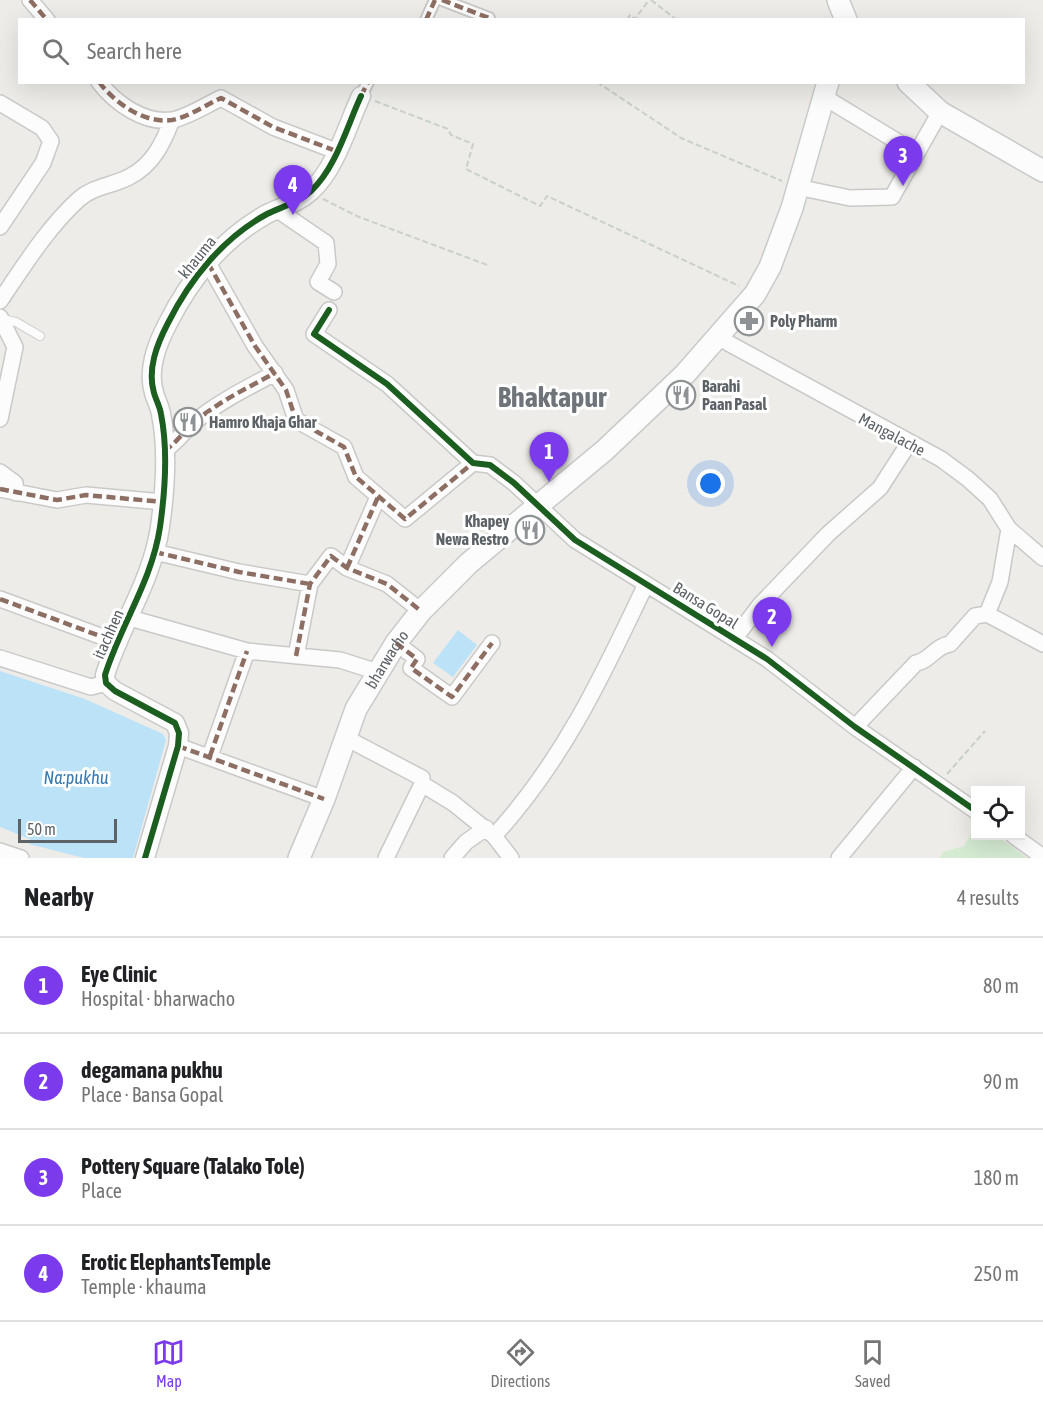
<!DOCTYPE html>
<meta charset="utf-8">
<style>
body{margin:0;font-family:"Asap Condensed",sans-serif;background:#f2f2f2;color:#202124}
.controls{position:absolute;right:18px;bottom:18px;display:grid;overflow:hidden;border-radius:0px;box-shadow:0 6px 24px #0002}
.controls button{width:54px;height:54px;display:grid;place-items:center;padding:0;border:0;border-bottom:2px solid #e0e0e0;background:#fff;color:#202124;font:30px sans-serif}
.scale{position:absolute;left:18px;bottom:15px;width:99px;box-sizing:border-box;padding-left:6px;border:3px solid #5d6267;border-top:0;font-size:16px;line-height:21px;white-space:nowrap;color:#5d6267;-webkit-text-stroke:4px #fff;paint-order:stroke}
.you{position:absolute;left:711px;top:484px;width:21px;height:21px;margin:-15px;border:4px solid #fff;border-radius:50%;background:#1a73e8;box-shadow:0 0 0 9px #1a73e833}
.badge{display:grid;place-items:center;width:39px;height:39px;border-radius:50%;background:#7c3aed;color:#fff;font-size:20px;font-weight:700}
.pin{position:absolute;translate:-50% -50px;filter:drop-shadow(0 2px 3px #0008)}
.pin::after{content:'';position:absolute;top:32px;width:21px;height:18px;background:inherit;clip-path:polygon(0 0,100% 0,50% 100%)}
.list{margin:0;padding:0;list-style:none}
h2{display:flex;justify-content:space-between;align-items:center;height:78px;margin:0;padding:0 24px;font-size:26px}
h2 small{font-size:20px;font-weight:400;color:#757577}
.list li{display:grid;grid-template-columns:39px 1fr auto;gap:18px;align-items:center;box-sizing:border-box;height:96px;padding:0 24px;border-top:2px solid #e0e0e0}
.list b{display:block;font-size:22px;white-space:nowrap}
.list p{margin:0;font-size:20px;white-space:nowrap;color:#757577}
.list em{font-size:20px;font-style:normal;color:#757577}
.icon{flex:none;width:33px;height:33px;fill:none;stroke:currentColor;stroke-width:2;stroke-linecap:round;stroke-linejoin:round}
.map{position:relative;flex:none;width:1043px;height:858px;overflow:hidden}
.search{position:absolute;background:#fff;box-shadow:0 6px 24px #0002;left:18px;right:18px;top:18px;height:66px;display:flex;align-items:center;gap:15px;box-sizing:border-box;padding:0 21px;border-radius:0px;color:#757577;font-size:22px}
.sheet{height:462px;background:#fff}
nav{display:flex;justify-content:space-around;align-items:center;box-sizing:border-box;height:84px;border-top:2px solid #e0e0e0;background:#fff;font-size:16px;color:#757577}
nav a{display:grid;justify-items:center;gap:3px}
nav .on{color:#7c3aed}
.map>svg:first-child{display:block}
.green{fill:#d5ebd2}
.water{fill:#bce2f8}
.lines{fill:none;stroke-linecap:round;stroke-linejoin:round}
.service-casing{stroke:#c9c9c8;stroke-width:10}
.pedestrian-casing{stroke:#c9c9c8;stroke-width:14}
.minor-casing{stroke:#c9c9c8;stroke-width:18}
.tertiary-casing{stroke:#c9c9c8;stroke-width:21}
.secondary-casing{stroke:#c9caca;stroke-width:24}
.path{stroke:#c9cfcb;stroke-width:2;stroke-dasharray:6 3;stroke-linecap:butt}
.service{stroke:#fcfcfc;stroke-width:8}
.pedestrian{stroke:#fcfcfc;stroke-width:10}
.minor{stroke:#fcfcfc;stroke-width:15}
.tertiary{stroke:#fcfcfc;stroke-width:18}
.secondary{stroke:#fcfcfc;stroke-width:21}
.quiet{stroke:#8d6e63;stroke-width:4.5;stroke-dasharray:9 4.5;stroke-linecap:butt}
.cycleway-casing{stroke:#fff;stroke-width:10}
.cycleway{stroke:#1b5e20;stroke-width:6}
.labels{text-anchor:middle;stroke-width:6;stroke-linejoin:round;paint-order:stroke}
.street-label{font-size:16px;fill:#5d6267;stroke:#fff}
.poi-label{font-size:16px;font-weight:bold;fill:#5d6267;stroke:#fff;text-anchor:start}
.water-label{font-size:18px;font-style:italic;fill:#3779b2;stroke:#fff}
.town-label{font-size:28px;font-weight:bold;fill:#6e7479;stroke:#fff}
</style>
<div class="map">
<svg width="1043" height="858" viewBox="0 0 1043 858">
<rect width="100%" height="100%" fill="#edece8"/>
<path class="green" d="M975,826L976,836H998L1027,858H939L943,852L964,846Z"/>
<path class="water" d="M458,630L477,645L453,677L433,663Z
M0,671L85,699L163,734L166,740L133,858H84L29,844L30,839L0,827Z"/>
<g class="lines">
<g class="service-casing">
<path id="service" d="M3,319L16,322L40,336"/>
</g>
<g class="pedestrian-casing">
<path id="pedestrian" d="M442,0L489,18
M426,20L435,0
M361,96L368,82"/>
</g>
<g class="minor-casing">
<path id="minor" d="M30,0L47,20
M99,82C115,103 144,124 172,120C188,117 206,105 221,98L273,127L336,151
M824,97L916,153
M0,103L42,128L51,141L43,163L0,227
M797,187L850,198L892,197L940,112
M279,211L326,243L328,264L318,282L334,292
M208,263L255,346L286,390L296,420L344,447L356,477L405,519L473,463
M0,301C23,267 48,227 79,199C94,186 112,186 129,177C153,165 163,143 172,120
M329,310L314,334L387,384L473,463L490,465L514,483L575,540L767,659L855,727L976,811
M0,317L15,347L0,419
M719,338L941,459L968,479L990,499L1009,529L1043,558
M164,451C179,441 185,429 198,419C222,400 249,387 275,373
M0,472L15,483L16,493
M0,489L57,500L86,495L163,502
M1009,529L1000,582L987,614L1043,644
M155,552L239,572L310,584
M347,568L378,497
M0,599L119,643
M130,618L247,651L340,660L378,672
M735,638L760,605L828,534L880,488L909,443
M396,643L417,659L411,668L452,697L492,643
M296,656L310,584L331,556L347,568L387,584L421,611
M0,658L91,687L106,683
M855,727L916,663C930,661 935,646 950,644L975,616L987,614
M346,738L422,778V784L453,803L494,836C563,761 603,675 646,584
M178,746L324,799
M210,756L247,651
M494,836L511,858
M1014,836L1043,857
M0,851L21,858
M386,858L422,784
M452,858L466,842L486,828
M839,858L914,767"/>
</g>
<g class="tertiary-casing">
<path id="tertiary" d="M145,858L178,746L179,733L175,723L115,691L106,683L105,675C121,624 152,581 160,527C165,492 168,449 161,414C160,407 156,400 154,393C147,369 157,344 168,323C190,279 223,238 267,214C281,207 298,203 311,191C336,168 347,126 361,96"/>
</g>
<g class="secondary-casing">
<g id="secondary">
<path d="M838,0L846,20"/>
<path d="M908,82L940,112L1043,171"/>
<path id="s1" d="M299,858L324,799L356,709L396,643L421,611L469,563L605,450L685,374L755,294L770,267L792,208L828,82"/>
</g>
</g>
<path class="path" d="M651,0L677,20
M627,20L630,15L635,19L649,0
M597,82L681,138L782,181
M375,101L448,129L451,135L473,144L466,169L540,206L547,196L739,286
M323,199L359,217L490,266
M947,774L985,731"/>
<use href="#service" class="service"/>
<use href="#pedestrian" class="pedestrian"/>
<use href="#minor" class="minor"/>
<use href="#tertiary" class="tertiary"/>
<use href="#secondary" class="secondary"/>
<path class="quiet" d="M30,0L47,20
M442,0L489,18
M426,20L435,0
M99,82C115,103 144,124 172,120C188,117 206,105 221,98L273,127L336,151
M361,96L368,82
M208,263L255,346L286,390L296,420L344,447L356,477L405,519L473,463
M164,451C179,441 185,429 198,419C222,400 249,387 275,373
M0,489L57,500L86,495L163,502
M155,552L239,572L310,584
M347,568L378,497
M0,599L119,643
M396,643L417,659L411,668L452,697L492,643
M296,656L310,584L331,556L347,568L387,584L421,611
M178,746L324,799
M210,756L247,651"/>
<g class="cycleway-casing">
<path id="cycleway" d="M329,310L314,334L387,384L473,463L490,465L514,483L575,540L767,659L855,727L976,811
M145,858L178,746L179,733L175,723L115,691L106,683L105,675C121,624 152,581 160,527C165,492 168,449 161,414C160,407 156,400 154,393C147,369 157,344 168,323C190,279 223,238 267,214C281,207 298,203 311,191C336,168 347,126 361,96"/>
</g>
<use href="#cycleway" class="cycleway"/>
</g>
<defs>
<g id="pharmacy-ring" transform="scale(1.5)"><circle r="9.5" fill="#fff" stroke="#8f9294" stroke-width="1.5"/><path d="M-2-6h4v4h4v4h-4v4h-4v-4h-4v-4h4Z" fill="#8f9294"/></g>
<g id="restaurant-ring" transform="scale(1.5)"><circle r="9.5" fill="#fff" stroke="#8f9294" stroke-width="1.5"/><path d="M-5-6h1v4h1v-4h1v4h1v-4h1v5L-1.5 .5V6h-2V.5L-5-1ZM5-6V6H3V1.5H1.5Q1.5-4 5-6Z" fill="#8f9294"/></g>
</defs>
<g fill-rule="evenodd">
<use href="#pharmacy-ring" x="749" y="321"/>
<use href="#restaurant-ring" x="681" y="395"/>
<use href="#restaurant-ring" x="188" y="422"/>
<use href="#restaurant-ring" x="530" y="530"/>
</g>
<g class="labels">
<g class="street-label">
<text transform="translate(197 257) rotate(-51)" y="6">khauma</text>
<text transform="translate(892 434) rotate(28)" y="6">Mangalache</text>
<text transform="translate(706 605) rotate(32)" y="6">Bansa Gopal</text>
<text transform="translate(108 634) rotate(-66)" y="6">itachhen</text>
<text dy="6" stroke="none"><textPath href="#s1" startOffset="218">bharwacho</textPath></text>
</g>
<g class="poi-label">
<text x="770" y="327">Poly Pharm</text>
<text x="702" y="392">Barahi<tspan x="702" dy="18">Paan Pasal</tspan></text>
<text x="209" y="428">Hamro Khaja Ghar</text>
<text x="509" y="527" text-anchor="end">Khapey<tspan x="509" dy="18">Newa Restro</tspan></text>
</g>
<g class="water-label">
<text x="76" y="784">Na:pukhu</text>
</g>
<g class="town-label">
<text x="552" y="407">Bhaktapur</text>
</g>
</g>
</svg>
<div class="controls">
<button><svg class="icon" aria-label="locate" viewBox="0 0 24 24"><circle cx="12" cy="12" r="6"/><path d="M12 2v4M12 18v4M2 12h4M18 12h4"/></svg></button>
</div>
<div class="scale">50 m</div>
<div class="you"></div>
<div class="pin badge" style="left:549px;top:482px">1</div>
<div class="pin badge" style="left:772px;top:647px">2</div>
<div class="pin badge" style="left:903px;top:186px">3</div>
<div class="pin badge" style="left:293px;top:215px">4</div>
<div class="search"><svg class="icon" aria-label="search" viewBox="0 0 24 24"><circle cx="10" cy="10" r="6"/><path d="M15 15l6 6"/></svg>Search here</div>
</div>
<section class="sheet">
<h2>Nearby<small>4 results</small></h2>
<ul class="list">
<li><span class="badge">1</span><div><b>Eye Clinic</b><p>Hospital · bharwacho</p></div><em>80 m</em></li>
<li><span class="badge">2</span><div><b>degamana pukhu</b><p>Place · Bansa Gopal</p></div><em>90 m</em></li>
<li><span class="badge">3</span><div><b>Pottery Square (Talako Tole)</b><p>Place</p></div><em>180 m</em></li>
<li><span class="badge">4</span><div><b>Erotic ElephantsTemple</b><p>Temple · khauma</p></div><em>250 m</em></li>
</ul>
</section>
<nav>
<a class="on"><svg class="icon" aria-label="map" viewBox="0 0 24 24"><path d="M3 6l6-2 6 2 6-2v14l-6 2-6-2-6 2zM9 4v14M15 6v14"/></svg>Map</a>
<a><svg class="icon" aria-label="directions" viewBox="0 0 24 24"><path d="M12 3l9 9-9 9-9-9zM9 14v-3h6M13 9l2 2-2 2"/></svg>Directions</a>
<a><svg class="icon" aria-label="saved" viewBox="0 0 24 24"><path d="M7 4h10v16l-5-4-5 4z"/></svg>Saved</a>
</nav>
